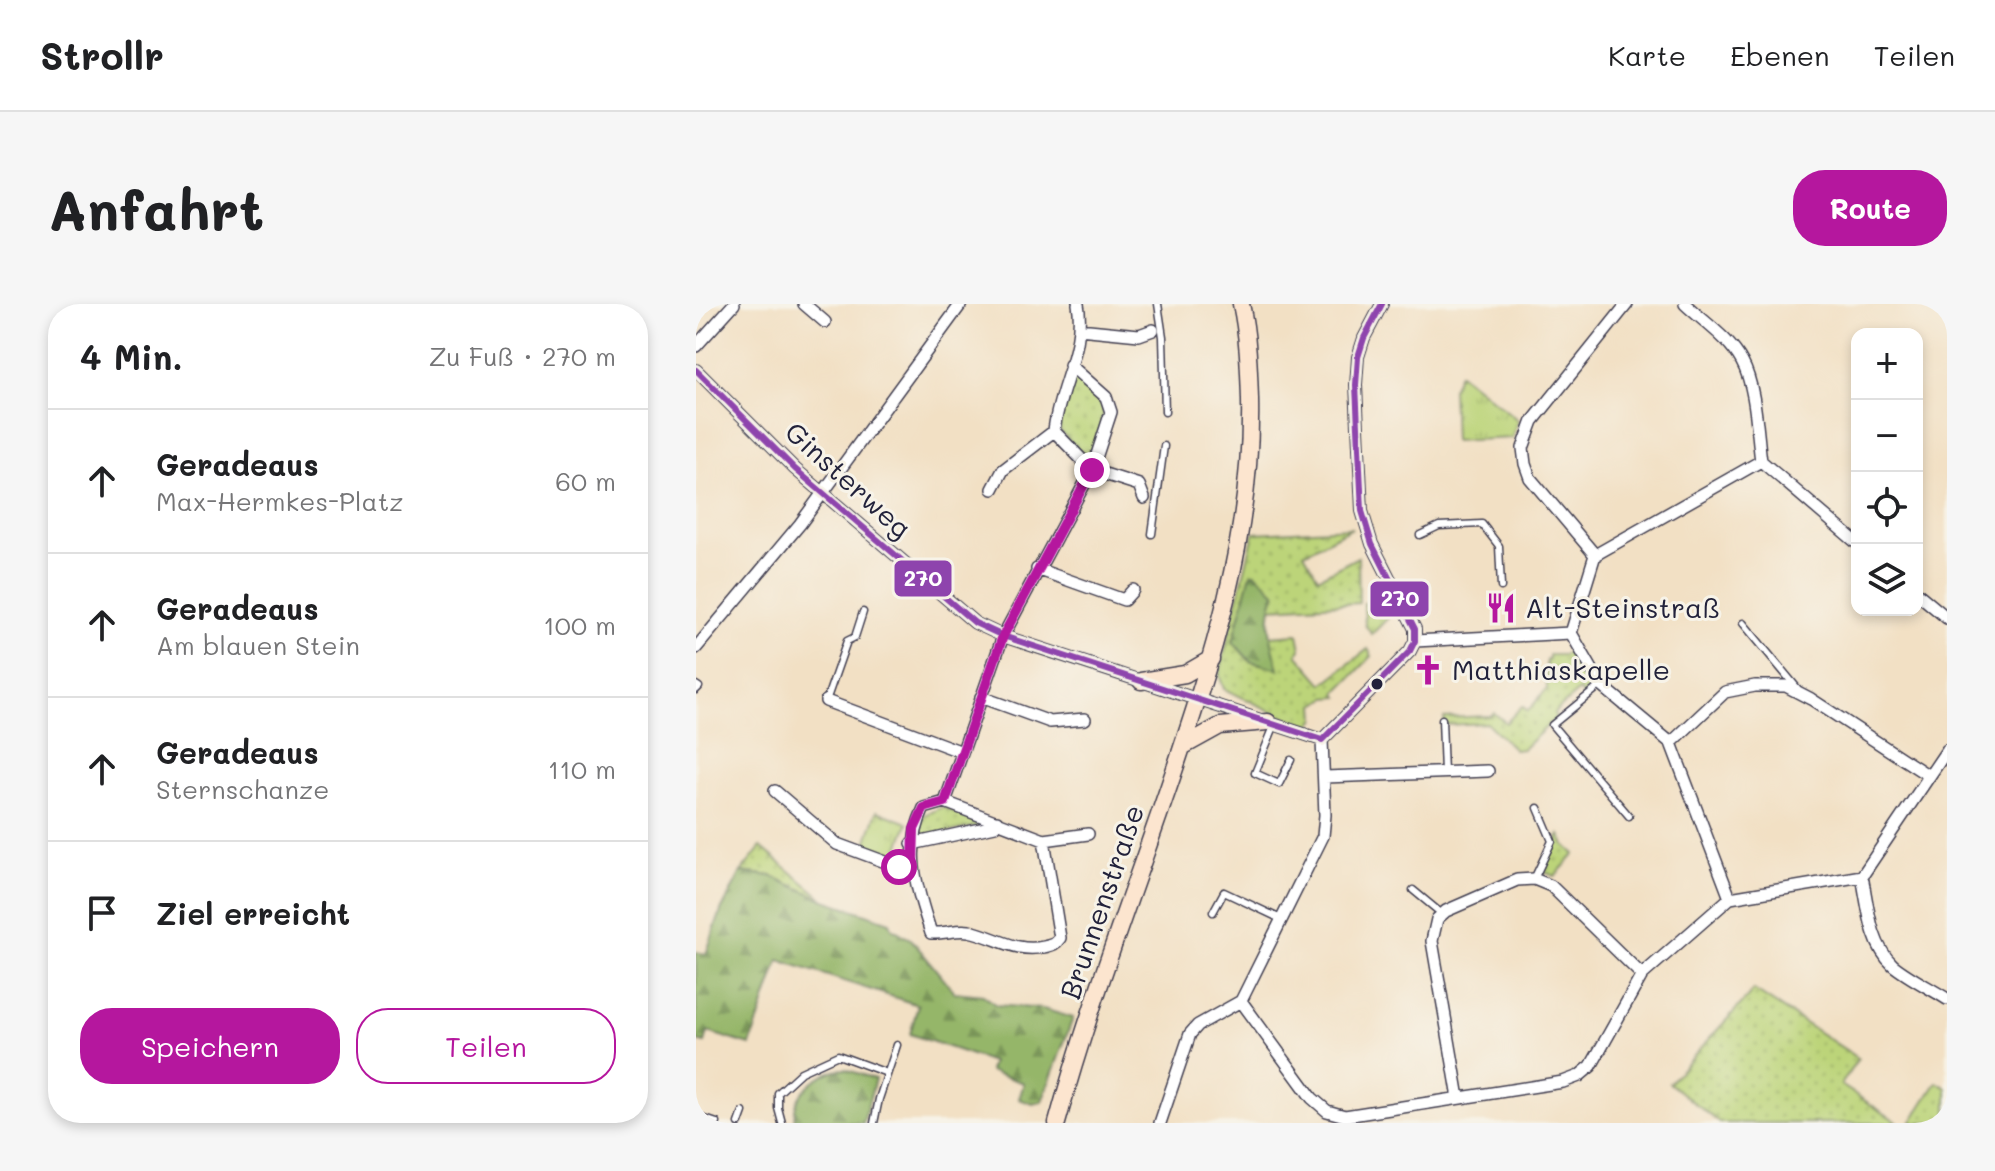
<!DOCTYPE html>
<html lang="de">
<meta charset="utf-8">
<style>
body{margin:0;font-family:Mali,sans-serif;background:#f6f6f6;color:#202124}
.controls{position:absolute;right:24px;top:24px;display:grid;overflow:hidden;border-radius:16px;box-shadow:0 4px 12px #0003}
.controls button{width:72px;height:72px;display:grid;place-items:center;padding:0;border:0;border-bottom:2px solid #e0e0e0;background:#fff;color:#202124;font:40px sans-serif}
.stop{position:absolute;width:24px;height:24px;margin:-18px;border:6px solid #b5179e;border-radius:50%;background:#fff}
.stop.end{background:#b5179e;border-color:#fff;box-shadow:0 2px 8px #0008}
.list{margin:0;padding:0;list-style:none}
h2{display:flex;justify-content:space-between;align-items:center;height:104px;margin:0;padding:0 32px;font-size:34px}
h2 small{font-size:26px;font-weight:400;color:#757577}
.list li{display:grid;grid-template-columns:52px 1fr auto;gap:24px;align-items:center;box-sizing:border-box;height:144px;padding:0 32px;border-top:2px solid #e0e0e0}
.list b{display:block;font-size:30px;white-space:nowrap}
.list p{margin:0;font-size:26px;white-space:nowrap;color:#757577}
.list em{font-size:26px;font-style:normal;color:#757577}
.actions{display:flex;gap:16px;padding:24px 32px}
.actions a{flex:1;padding:18px 0;border:2px solid #b5179e;border-radius:32px;text-align:center;font-size:28px;color:#b5179e}
.actions .main{background:#b5179e;color:#fff}
.icon{flex:none;width:44px;height:44px;fill:none;stroke:currentColor;stroke-width:2;stroke-linecap:round;stroke-linejoin:round}
.map{position:relative;flex:none;width:1251px;height:819px;overflow:hidden;border-radius:32px}
header{display:flex;align-items:center;gap:48px;box-sizing:border-box;height:112px;padding:0 40px;background:#fff;border-bottom:2px solid #e0e0e0}
header strong{font-size:38px}
nav{display:flex;gap:44px;margin-inline-start:auto;font-size:28px}
.intro{display:flex;align-items:center;justify-content:space-between;box-sizing:border-box;height:192px;padding:0 48px}
h1{margin:0;font-size:56px}
.button{padding:20px 36px;border-radius:32px;background:#b5179e;color:#fff;font-size:28px;font-weight:700}
main{display:flex;gap:48px;padding:0 48px}
aside{flex:1;background:#fff;border-radius:32px;box-shadow:0 4px 12px #0003}
.map>svg:first-child{display:block}
.grass{fill:url(#grass-dots);stroke:#6f7b5a;stroke-width:2}
.forest{fill:url(#forest-firs);stroke:#5c6c52;stroke-width:2}
.park{fill:url(#park-tufts);stroke:#6f7b5a;stroke-width:2}
.lines{fill:none;stroke-linecap:round;stroke-linejoin:round}
.service-casing{stroke:#413e50;stroke-width:9}
.minor-casing{stroke:#413e50;stroke-width:14}
.secondary-casing{stroke:#413e50;stroke-width:19}
.service{stroke:#fff;stroke-width:6}
.minor{stroke:#fff;stroke-width:11}
.secondary{stroke:#fce5cf;stroke-width:16}
.bus-1-casing{stroke:#f7f3e8;stroke-width:12}
.bus-1{stroke:#8e44ad;stroke-width:6}
.route{stroke:#b5179e;stroke-width:10}
.bus-dot{fill:#22223b;stroke:#f7f3e8;stroke-width:3}
.labels{text-anchor:middle;stroke-width:6;stroke-linejoin:round;paint-order:stroke}
.street-label{font-size:28px;fill:#22223b;stroke:#f7f3e8}
.poi-label{font-size:28px;fill:#22223b;stroke:#f7f3e8;text-anchor:start}
.line-badge{stroke:#f7f3e8;stroke-width:3}
.badge-label{font-size:22px;text-anchor:middle;font-weight:bold;fill:#fff}
</style>
<header>
<strong>Strollr</strong>
<nav><a>Karte</a><a>Ebenen</a><a>Teilen</a></nav>
</header>
<div class="intro"><h1>Anfahrt</h1><a class="button">Route</a></div>
<main>
<aside>
<h2>4 Min.<small>Zu Fuß · 270 m</small></h2>
<ul class="list">
<li><svg class="icon" aria-label="ahead" viewBox="0 0 24 24"><path d="M12 20V5M6 11l6-6 6 6"/></svg><div><b>Geradeaus</b><p>Max-Hermkes-Platz</p></div><em>60 m</em></li>
<li><svg class="icon" aria-label="ahead" viewBox="0 0 24 24"><path d="M12 20V5M6 11l6-6 6 6"/></svg><div><b>Geradeaus</b><p>Am blauen Stein</p></div><em>100 m</em></li>
<li><svg class="icon" aria-label="ahead" viewBox="0 0 24 24"><path d="M12 20V5M6 11l6-6 6 6"/></svg><div><b>Geradeaus</b><p>Sternschanze</p></div><em>110 m</em></li>
<li><svg class="icon" aria-label="arrive" viewBox="0 0 24 24"><path d="M6 21V4h12l-3 4 3 4H6"/></svg><div><b>Ziel erreicht</b></div></li>
</ul>
<div class="actions"><a class="main">Speichern</a><a>Teilen</a></div>
</aside>
<div class="map">
<svg width="1251" height="819" viewBox="0 0 1251 819">
<defs>
<pattern id="grass-dots" width="8" height="8" patternUnits="userSpaceOnUse" patternTransform="scale(2)"><rect width="8" height="8" fill="#bcd479"/><path d="M2 2h.1M6 6h.1" fill="none" stroke="#a1b66a" stroke-width="1.8" stroke-linecap="round"/></pattern>
<pattern id="forest-firs" width="22" height="20" patternUnits="userSpaceOnUse" patternTransform="scale(2)"><rect width="22" height="20" fill="#95b669"/><path d="M5 1l3.5 6h-7zM16 11l3.5 6h-7z" fill="#799458"/></pattern>
<pattern id="park-tufts" width="24" height="20" patternUnits="userSpaceOnUse" patternTransform="scale(2)"><rect width="24" height="20" fill="#bcd479"/><path d="M3 7l-1-3M5 7V3M7 7l1-3M15 17l-1-3M17 17v-4M19 17l1-3" fill="none" stroke="#a1b66a"/></pattern>
</defs>
<rect width="100%" height="100%" fill="#f7f3e8"/>
<filter id="ink" filterUnits="userSpaceOnUse"><feTurbulence type="fractalNoise" baseFrequency=".0125" numOctaves="2"/><feDisplacementMap in="SourceGraphic" scale="16" xChannelSelector="R" yChannelSelector="G"/><feConvolveMatrix kernelMatrix="1 2 1 2 8 2 1 2 1" color-interpolation-filters="sRGB"/></filter>
<filter id="wash" filterUnits="userSpaceOnUse"><feTurbulence type="fractalNoise" baseFrequency=".006" numOctaves="4" result="noise"/><feDisplacementMap in="SourceGraphic" scale="32" xChannelSelector="R" yChannelSelector="G"/><feGaussianBlur stdDeviation="1.8" result="paint"/><feColorMatrix in="noise" values="0 0 0 0 0 0 0 0 0 0 0 0 0 0 0 0 0 1.4 0 .05"/><feComposite in="paint" operator="in"/></filter>
<g filter="url(#wash)">
<rect width="100%" height="100%" fill="#f2e0c4"/>
<path class="grass" d="M377,70L407,97C410,113 400,142 391,154L364,127L362,118Z
M656,224L608,249L622,274L662,253L663,299L573,304L541,325L537,338L554,357L582,364L573,332L602,330L605,345L601,350L627,380L672,345L676,352L640,389L643,393L631,394L619,401L620,415L615,421L586,412L528,385L523,371L558,229Z
M686,298L693,313L676,330L669,321L668,299Z
M876,345C885,360 904,378 888,393L883,387L858,409L860,414L827,445L819,446L791,419L749,421L748,414L794,412L798,409L810,419L826,402L832,407L851,385L850,356H853V351H867Z
M247,503L291,520L229,533L222,525L228,511Z
M864,531L869,541L879,550L859,572L845,567Z
M65,543L129,596L75,572L45,568Z
M1058,686L1162,754L1145,781L1203,819H1024L973,779Z
M1241,778L1251,784V819H1215Z"/>
<path class="forest" d="M555,269H560L580,289C568,315 575,337 583,365L554,357L537,338Z
M45,568L75,572L129,596L194,618L196,624L216,636L258,688L287,691L300,701L347,705L377,714L346,798L337,800L323,795L328,779L293,767L296,758L214,730L222,701L83,656L54,741L12,728L9,739L0,737V648L10,650L25,607Z
M149,765L179,775L167,819H99C94,790 122,767 149,765Z"/>
<path class="park" d="M763,69L822,116L816,134L758,137L756,84Z
M181,507L212,519L200,551L195,553L169,543Z"/>
</g>
<g filter="url(#ink)">
<g class="lines">
<g class="service-casing">
<path id="service" d="M462,0L467,33L469,108
M456,230L468,142
M724,231L743,222L786,220L803,242L805,283
M1047,319L1101,384
M0,381L3,383L0,386
M905,381L856,421L933,512
M130,397L151,337L159,333L167,308
M746,415L748,469
M579,420L559,469L583,480L595,456
M838,575L856,537L842,504
M717,586L746,610
M517,608L528,588L587,616
M0,812L21,819
M43,819L47,808
M86,819L82,804V789L105,768L142,751L191,769
M178,819L183,795L201,741"/>
</g>
<g class="minor-casing">
<path id="minor" d="M108,0L129,18
M989,0C1008,18 1034,35 1046,58C1060,83 1061,128 1065,157L1161,239
M383,25L443,31L457,26
M0,42L38,0
M374,61L410,93L415,108L396,166L443,181L448,194
M0,66L99,165L279,319L307,332L626,436L714,347L719,337V325L676,240L666,207L660,81L662,53L668,34L686,0
M297,185L307,166L358,127
M899,251L834,174L829,160L827,144L837,117L931,0
M341,265L428,296L437,286
M1221,289L1251,314
M719,337L875,329
M0,344L104,220L265,0
M285,393L354,418L389,415
M130,397L266,448
M626,436L629,511L627,532L545,697L616,794L631,807L649,812L867,778L883,772L895,762L946,671L1034,594L1166,572L1251,446
M975,439L1029,388L1059,382H1090L1115,395L1233,472
M629,473L792,467
M79,487L141,540L203,563L217,560
M249,498L307,332L396,166L358,127C362,85 390,43 382,0
M348,536L364,634C359,641 356,641 348,643C319,649 301,633 273,627C260,625 248,630 235,629C221,584 207,548 228,504L249,498L348,536L392,530
M216,540L299,522L301,517
M1166,572C1172,601 1174,640 1197,661C1213,674 1234,684 1251,695
M1034,594L975,439L905,381L875,329L899,251L1065,157
M763,794L736,637L741,615L750,607L821,576L838,575L855,582L946,671
M464,819L494,730L502,721L545,697"/>
</g>
<g class="secondary-casing">
<path id="secondary" d="M445,377L489,370L515,355
M486,443L524,422L572,418
M361,819C392,706 434,596 472,485C515,358 557,233 554,96C553,64 552,31 545,0"/>
</g>
<use href="#service" class="service"/>
<use href="#minor" class="minor"/>
<use href="#secondary" class="secondary"/>
<g class="bus-1-casing">
<path id="bus-1" d="M0,66L99,165L279,319L307,332L626,436L714,347L719,337V325L676,240L666,207L660,81L662,53L668,34L686,0"/>
</g>
<use href="#bus-1" class="bus-1"/>
</g>
</g>
<g class="lines" filter="url(#ink)">
<path class="route" d="M203,563L217,560L218,525L228,504L249,498L307,332L396,166"/>
</g>
<defs>
<g id="restaurant-bare" transform="scale(2.4)"><path d="M-5-6h1v4h1v-4h1v4h1v-4h1v5L-1.5 .5V6h-2V.5L-5-1ZM5-6V6H3V1.5H1.5Q1.5-4 5-6Z" fill="#b5179e" stroke="#f7f3e8" stroke-width="2.5" paint-order="stroke"/></g>
<g id="church-bare" transform="scale(2.4)"><path d="M-1.2-6h2.4v3.5h3.3v2.4h-3.3V6h-2.4V-.1h-3.3v-2.4h3.3Z" fill="#b5179e" stroke="#f7f3e8" stroke-width="2.5" paint-order="stroke"/></g>
</defs>
<g fill-rule="evenodd">
<use href="#restaurant-bare" x="805" y="304"/>
<use href="#church-bare" x="732" y="366"/>
</g>
<circle class="bus-dot" cx="681" cy="380" r="7"/>
<g class="labels">
<g class="street-label">
<text transform="translate(152 176) rotate(42)" y="10">Ginsterweg</text>
<text transform="translate(406 598) rotate(-71)" y="10">Brunnenstraße</text>
</g>
<g class="poi-label">
<text x="829" y="314">Alt-Steinstraß</text>
<text x="756" y="376">Matthiaskapelle</text>
</g>
</g>
<g class="line-badge">
<rect x="197" y="255" width="60" height="39" rx="8" fill="#8e44ad"/>
<rect x="673" y="276" width="61" height="38" rx="8" fill="#8e44ad"/>
</g>
<g class="badge-label">
<text x="227" y="282">270</text>
<text x="704" y="302">270</text>
</g>
</svg>
<div class="controls">
<button>+</button>
<button>−</button>
<button><svg class="icon" aria-label="locate" viewBox="0 0 24 24"><circle cx="12" cy="12" r="6"/><path d="M12 2v4M12 18v4M2 12h4M18 12h4"/></svg></button>
<button><svg class="icon" aria-label="layers" viewBox="0 0 24 24"><path d="M12 4l9 5-9 5-9-5zM3 14l9 5 9-5"/></svg></button>
</div>
<div class="stop" style="left:203px;top:563px"></div>
<div class="stop end" style="left:396px;top:166px"></div>
</div>
</main>
